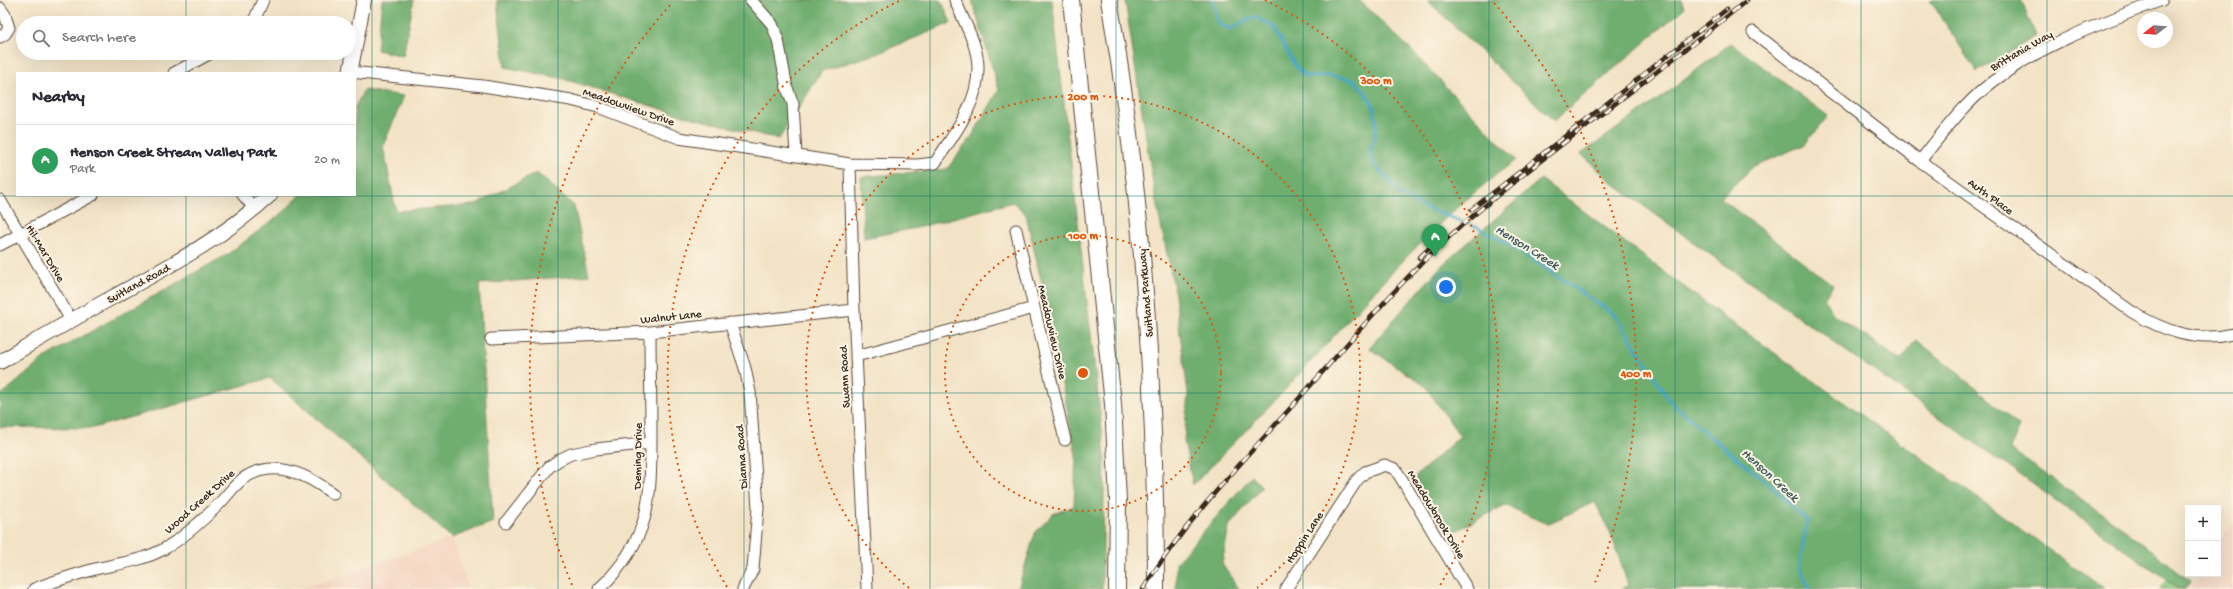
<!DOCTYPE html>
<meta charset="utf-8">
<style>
body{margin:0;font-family:"Gochi Hand",sans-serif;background:#f7f7f7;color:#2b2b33}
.controls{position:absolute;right:12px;bottom:12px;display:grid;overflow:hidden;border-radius:0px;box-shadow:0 4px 16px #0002}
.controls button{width:36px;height:36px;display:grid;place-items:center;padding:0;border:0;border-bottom:1px solid #e1e1e2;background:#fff;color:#2b2b33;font:20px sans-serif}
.compass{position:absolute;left:2137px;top:12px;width:36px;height:36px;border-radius:50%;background:#fff;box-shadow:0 4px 16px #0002;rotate:253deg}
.you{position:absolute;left:1446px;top:287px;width:14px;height:14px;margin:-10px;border:3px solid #fff;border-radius:50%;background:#1a73e8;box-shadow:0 0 0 6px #1a73e833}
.badge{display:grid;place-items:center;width:26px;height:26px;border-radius:50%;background:#1a73e8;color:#fff;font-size:13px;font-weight:700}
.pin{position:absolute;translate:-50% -33px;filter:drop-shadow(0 1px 2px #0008)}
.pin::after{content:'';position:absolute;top:21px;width:14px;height:12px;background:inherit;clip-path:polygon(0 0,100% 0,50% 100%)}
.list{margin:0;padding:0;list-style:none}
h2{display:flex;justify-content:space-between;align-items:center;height:52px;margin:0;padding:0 16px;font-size:17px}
h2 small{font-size:13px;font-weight:400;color:#7c7c81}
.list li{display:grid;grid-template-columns:26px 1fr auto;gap:12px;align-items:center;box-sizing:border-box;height:72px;padding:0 16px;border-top:1px solid #e1e1e2}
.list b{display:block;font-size:15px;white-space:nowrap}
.list p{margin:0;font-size:13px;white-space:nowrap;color:#7c7c81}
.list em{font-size:13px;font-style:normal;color:#7c7c81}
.icon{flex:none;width:22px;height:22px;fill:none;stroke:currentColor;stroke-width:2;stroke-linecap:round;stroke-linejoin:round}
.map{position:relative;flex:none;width:2233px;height:589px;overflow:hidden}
.search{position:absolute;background:#fff;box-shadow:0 4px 16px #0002;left:16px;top:16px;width:340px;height:44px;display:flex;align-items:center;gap:10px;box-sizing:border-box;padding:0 14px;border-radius:22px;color:#7c7c81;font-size:15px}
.panel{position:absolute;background:#fff;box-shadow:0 4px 16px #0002;left:16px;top:72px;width:340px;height:124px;border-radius:0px}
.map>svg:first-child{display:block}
.built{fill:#f4d3c0}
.green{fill:#8aca82;stroke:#627a50}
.forest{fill:#6fae70;stroke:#556c47}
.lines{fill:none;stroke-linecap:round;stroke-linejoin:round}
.stream{stroke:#4aa7c8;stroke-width:3}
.minor-casing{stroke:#574637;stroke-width:13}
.major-casing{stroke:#574637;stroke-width:16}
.highway-casing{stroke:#574637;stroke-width:18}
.minor{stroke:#fff;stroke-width:11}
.major{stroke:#fff;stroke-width:14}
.highway{stroke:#fff;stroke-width:16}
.rail-casing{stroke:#3b2a1e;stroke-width:4.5}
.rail{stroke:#fcf5e5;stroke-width:3;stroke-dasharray:9;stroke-linecap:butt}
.grid{fill:none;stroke:#0f766e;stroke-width:1;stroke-opacity:0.55}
.ring{fill:none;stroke:#df570d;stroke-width:2;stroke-dasharray:2 4}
.labels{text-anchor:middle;stroke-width:4;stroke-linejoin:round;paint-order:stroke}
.street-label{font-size:12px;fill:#3b2a1e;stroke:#fcf5e5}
.water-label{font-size:13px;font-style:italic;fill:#415c62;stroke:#fcf5e5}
.centre{fill:#df570d;stroke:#fcf5e5;stroke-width:2}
.ring-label{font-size:12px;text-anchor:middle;font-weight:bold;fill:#df570d;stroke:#fcf5e5;stroke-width:4;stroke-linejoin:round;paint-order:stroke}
</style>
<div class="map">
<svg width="2233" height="589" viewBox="0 0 2233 589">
<rect width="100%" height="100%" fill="#fcf5e5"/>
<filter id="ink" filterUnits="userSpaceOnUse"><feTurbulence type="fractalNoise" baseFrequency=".025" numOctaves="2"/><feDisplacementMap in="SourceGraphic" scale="8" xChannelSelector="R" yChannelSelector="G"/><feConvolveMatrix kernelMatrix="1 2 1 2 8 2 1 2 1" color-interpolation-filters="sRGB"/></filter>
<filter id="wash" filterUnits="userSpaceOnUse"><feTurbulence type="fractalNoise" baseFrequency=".012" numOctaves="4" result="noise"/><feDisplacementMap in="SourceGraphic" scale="16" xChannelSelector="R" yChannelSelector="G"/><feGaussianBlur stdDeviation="0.9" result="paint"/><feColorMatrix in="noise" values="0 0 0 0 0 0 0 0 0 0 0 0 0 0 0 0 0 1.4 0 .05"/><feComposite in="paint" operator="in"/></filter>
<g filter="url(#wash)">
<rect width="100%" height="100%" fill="#f3e3c6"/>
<path class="built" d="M2233,521V589H2190L2200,574H2218V545Z
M452,538L468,589H300L386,560Z"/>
<path class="green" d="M2167,579L2185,589H2160Z"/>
<path class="forest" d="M382,0H414L403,56L377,50Z
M497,0H941L951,23L876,54L822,71L779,139L681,115L560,78L505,67Z
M972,0H1052L1105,456L1102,589H1018L1035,533L1053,514L1074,506L1076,455L1046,302L1026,215L1013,202L916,228L864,238L861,177L947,169L972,136L999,90Z
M1125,0H1359L1402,41L1516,160C1440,215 1378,287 1315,357C1275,401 1234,443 1193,485L1184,441L1188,393L1174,288L1155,196Z
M1427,0H1681L1684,8L1554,121Z
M1930,0H2021L2036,36L1977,72Z
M1731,43L1828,116L1804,145L1754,166L1720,198L1833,285L1824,299L1834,315L1900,360L1916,340L1950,366L2019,426L2010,449L2125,530L2191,582L2185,589H2180L1707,252L1615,185L1581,154L1670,91Z
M364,90L404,96L383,146L396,211L474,205L537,173L574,206L589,275L479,284L493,522L452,538L270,378L93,428L0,427V396L46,357L228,254L285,211L299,195H355V107Z
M1541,179L1720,314L2105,589H1622L1628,585L1611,534L1595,502L1547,524L1505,505L1450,534L1415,477L1460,436L1425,386L1369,348L1441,266Z
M1252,476L1262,487L1229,526L1222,564L1239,589H1176V563Z"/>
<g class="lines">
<path class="stream" d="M1212,0L1215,7L1219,25L1231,29L1246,20L1255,17L1274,27L1294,64L1304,76L1317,77L1329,75L1354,80L1366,93L1374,108L1376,122L1375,138L1370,149L1371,157L1376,168L1385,175L1399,194L1421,206L1479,228L1517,249L1616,316L1669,400L1707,434L1776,490L1807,521L1799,568L1810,589"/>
</g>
</g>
<g filter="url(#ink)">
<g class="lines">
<g class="minor-casing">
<path id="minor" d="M751,0L772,24L778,40L787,88L793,104L796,155
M0,8L5,15L9,28L5,34L0,37
M253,23L263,0
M1753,32L1920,161L2132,312C2164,331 2196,343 2233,334
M351,72L483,86L571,100L598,107L679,138L850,164L917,165L935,163C954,134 979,103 978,67C978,45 963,20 955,0
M174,73L211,53
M1920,161C1945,130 1969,97 2002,75C2049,41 2108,21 2162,0
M850,164L854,310L867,589
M243,195L255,209
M0,200L71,320
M1016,230L1065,440
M0,245L93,195
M730,323L745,368L750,392L758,508L753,569L743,589
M491,339L650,332L854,310
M856,356L1034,308
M506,522L549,467L559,460L571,454L596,449L651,443
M34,589C54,581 74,575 95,569C117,564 141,561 162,550C182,539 202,521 219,504C227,496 234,485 244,478C275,458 307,474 333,494
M599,589C652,539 651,498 651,430C651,398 650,365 650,332
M1286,589L1357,480L1365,472L1385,465L1395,469L1401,478L1467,589"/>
</g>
<g class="major-casing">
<path id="major" d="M350,73L364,0
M0,362C37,340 75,318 113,297C168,267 223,238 270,195"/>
</g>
<g class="highway-casing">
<path id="highway" d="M1071,0L1113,404L1118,500L1117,589
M1109,0C1143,195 1156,392 1156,589"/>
</g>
<use href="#minor" class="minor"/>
<use href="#major" class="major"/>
<use href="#highway" class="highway"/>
<g class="rail-casing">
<path id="rail" d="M1471,210L1727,9
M1419,258L1441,237
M1143,589C1187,518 1247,457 1302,395C1353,338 1402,278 1460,227C1552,147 1654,78 1747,0"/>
</g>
<use href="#rail" class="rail"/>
</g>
</g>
<path class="grid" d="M186,0V23M372,0V589M558,0V589M744,0V589M930,0V589M1116,0V589M1303,0V589M1489,0V589M1675,0V589M1861,0V589M2047,0V589M186,53V73M186,195V589M0,196H2233M0,393H2233"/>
<g class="ring">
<circle cx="1083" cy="373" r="138"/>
<path d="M909 588A277 277 0 1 1 1257 588"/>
<path d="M727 587A415 415 0 0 1 901 0M1265 0A415 415 0 0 1 1439 587"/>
<path d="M572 585A553 553 0 0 1 672 3M1494 3A553 553 0 0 1 1594 585"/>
</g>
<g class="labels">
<g class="street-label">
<text transform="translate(2021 50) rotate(-30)" y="4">Brittania Way</text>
<text transform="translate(629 106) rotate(19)" y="4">Meadowview Drive</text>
<text transform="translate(1991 196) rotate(36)" y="4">Auth Place</text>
<text transform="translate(46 253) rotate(59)" y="4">Hil-Mar Drive</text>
<text transform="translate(138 283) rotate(-29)" y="4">Suitland Road</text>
<text transform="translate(1145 293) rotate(-95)" y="4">Suitland Parkway</text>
<text transform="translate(671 316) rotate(-6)" y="4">Walnut Lane</text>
<text transform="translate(1053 332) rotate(77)" y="4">Meadowview Drive</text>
<text transform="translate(844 377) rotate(-93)" y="4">Swann Road</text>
<text transform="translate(637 456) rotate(-89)" y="4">Deming Drive</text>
<text transform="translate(741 457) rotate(-94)" y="4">Dianna Road</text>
<text transform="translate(199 501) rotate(-42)" y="4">Wood Creek Drive</text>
<text transform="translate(1437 514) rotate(59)" y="4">Meadowbrook Drive</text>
<text transform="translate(1304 537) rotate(-57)" y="4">Hoppin Lane</text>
</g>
<g class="water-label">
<text transform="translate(1528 246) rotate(32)" y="5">Henson Creek</text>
<text transform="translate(1771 474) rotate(42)" y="5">Henson Creek</text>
</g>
</g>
<circle cx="1083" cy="373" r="6" class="centre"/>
<g class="ring-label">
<text x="1376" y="84">300 m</text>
<text x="1083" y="100">200 m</text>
<text x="1083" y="239">100 m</text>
<text x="1636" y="377">400 m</text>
</g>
</svg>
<div class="controls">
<button>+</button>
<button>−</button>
</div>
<svg class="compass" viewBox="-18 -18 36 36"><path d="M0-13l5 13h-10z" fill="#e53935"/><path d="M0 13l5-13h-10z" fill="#7c7c81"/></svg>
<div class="you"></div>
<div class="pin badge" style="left:1435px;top:257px;background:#2e9e5b">A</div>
<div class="search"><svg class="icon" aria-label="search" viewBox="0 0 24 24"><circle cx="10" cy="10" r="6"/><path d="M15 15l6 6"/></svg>Search here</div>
<section class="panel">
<h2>Nearby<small></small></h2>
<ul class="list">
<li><span class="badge" style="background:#2e9e5b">A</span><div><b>Henson Creek Stream Valley Park</b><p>Park</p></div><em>20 m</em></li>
</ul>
</section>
</div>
